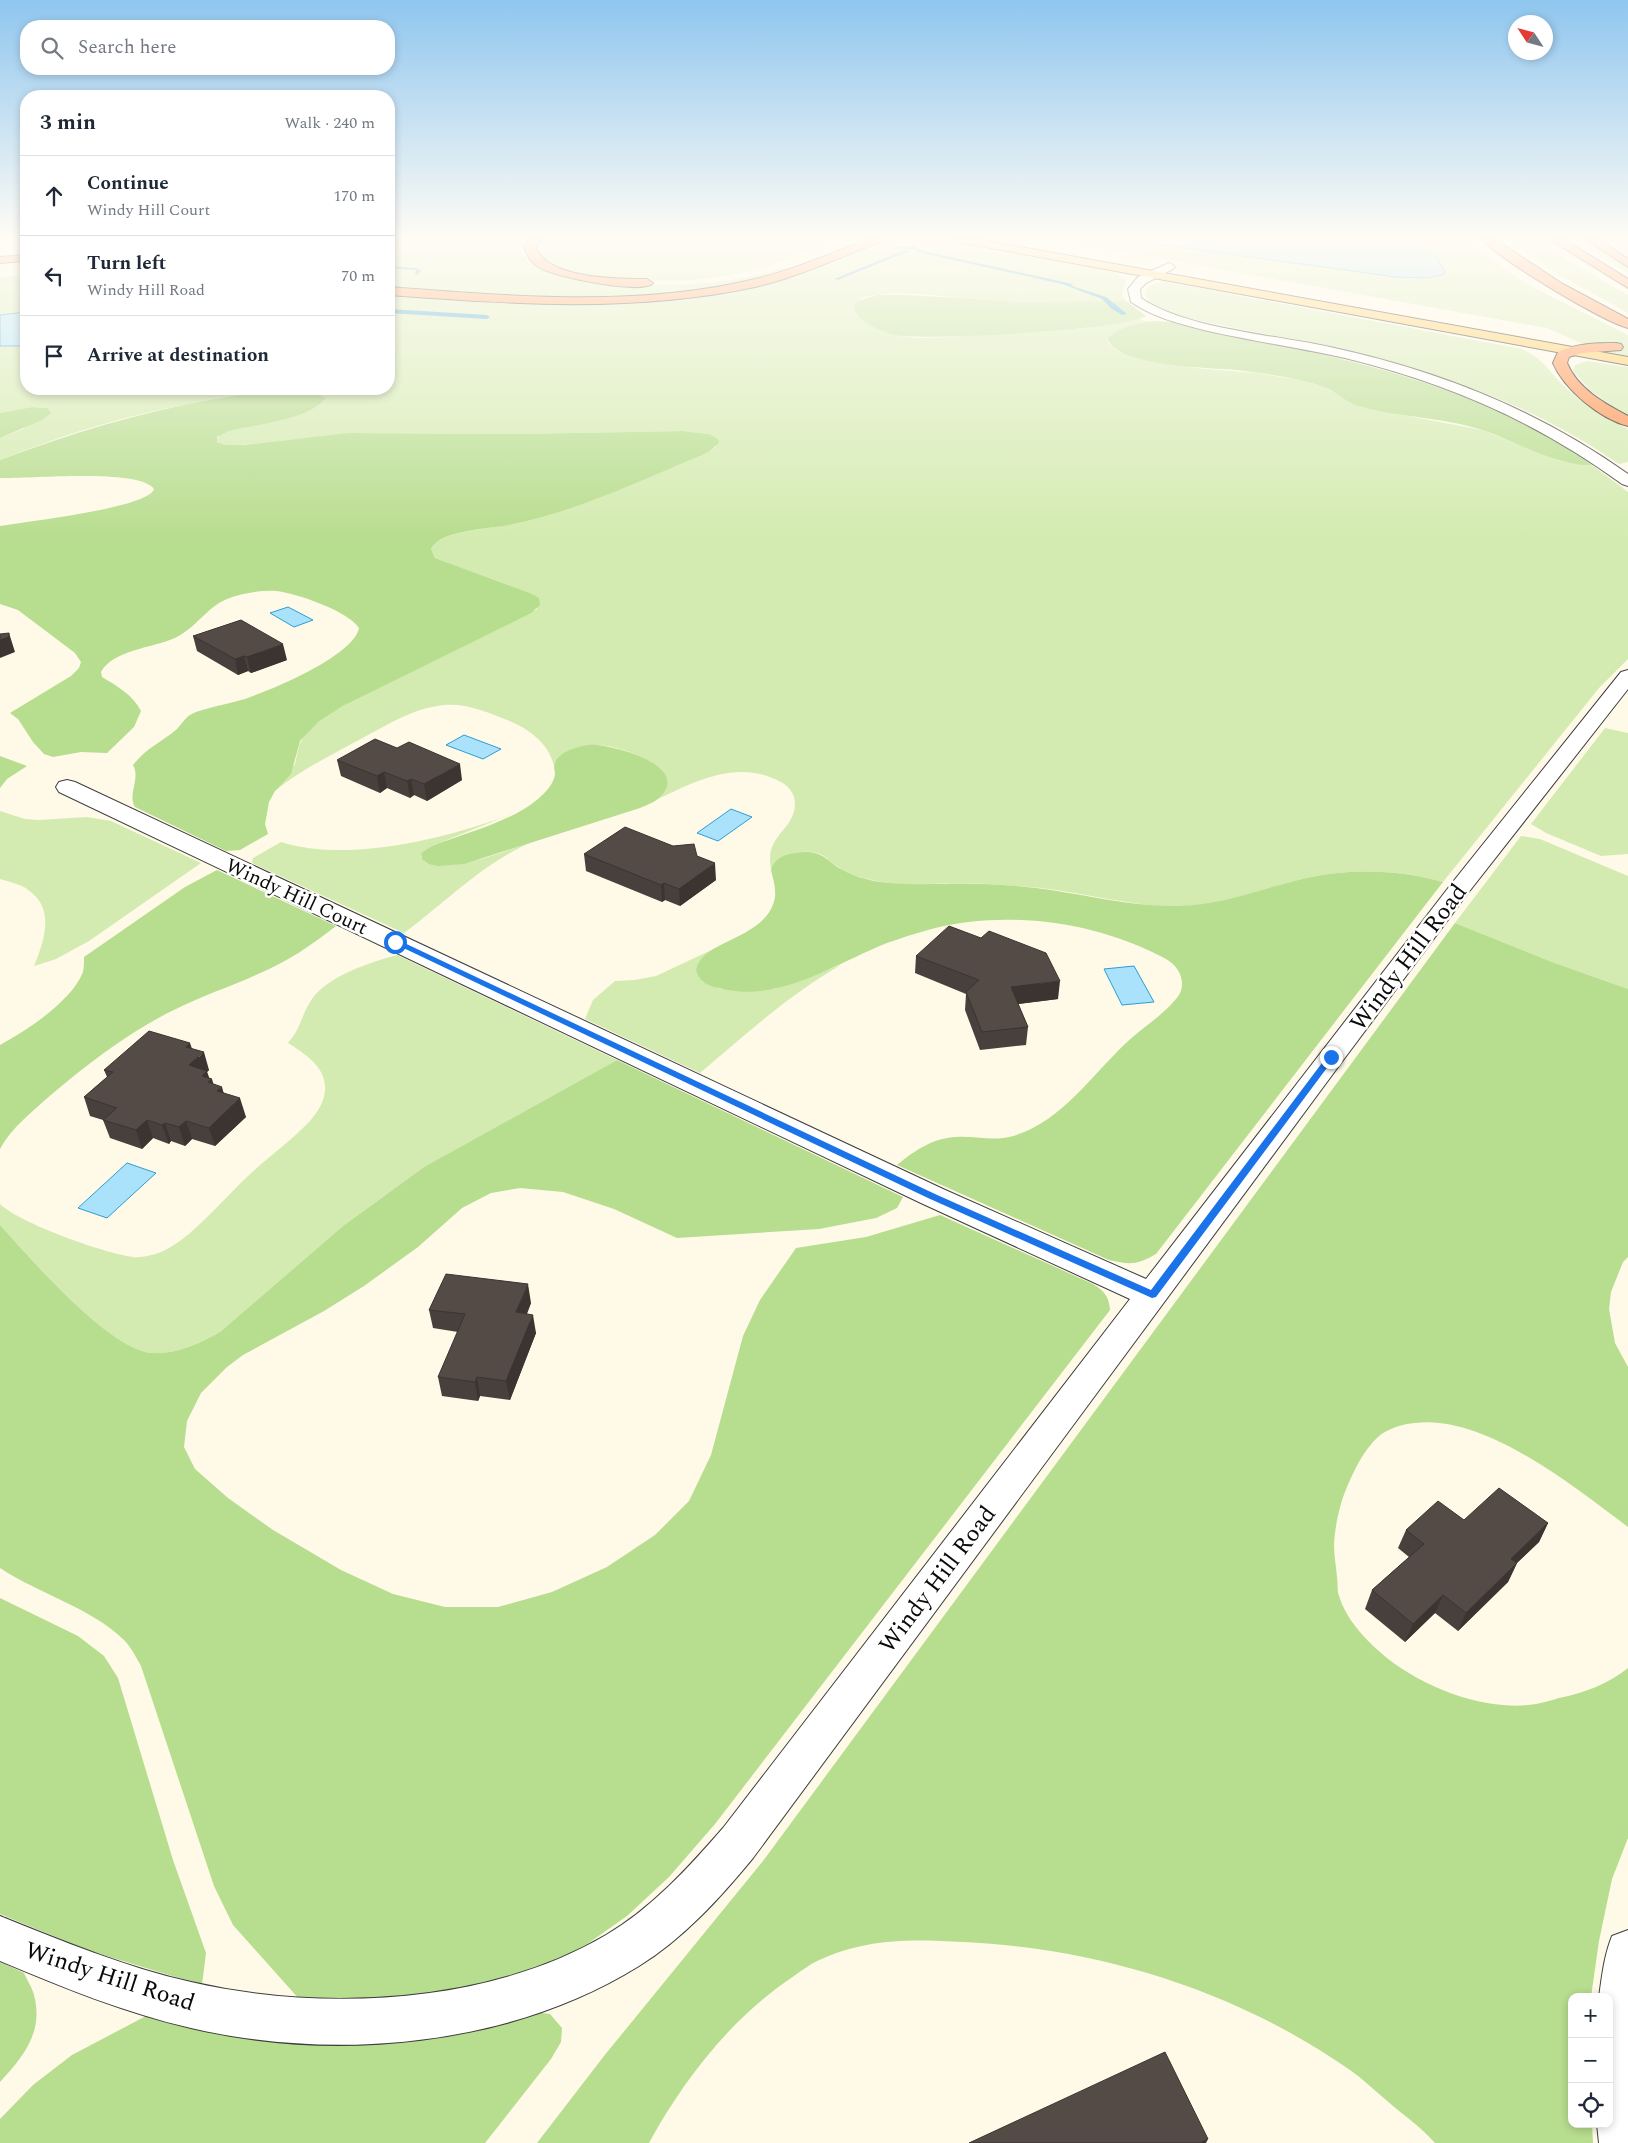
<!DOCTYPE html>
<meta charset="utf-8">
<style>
body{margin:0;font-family:Spectral,serif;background:#f2f2f3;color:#1f2937}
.controls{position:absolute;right:15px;bottom:15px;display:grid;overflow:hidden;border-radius:10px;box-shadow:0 2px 8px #0003}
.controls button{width:45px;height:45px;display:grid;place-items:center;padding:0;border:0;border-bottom:1px solid #e0e1e3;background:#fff;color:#1f2937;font:25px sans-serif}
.compass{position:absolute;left:1508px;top:15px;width:45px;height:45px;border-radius:50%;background:#fff;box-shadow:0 2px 8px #0003;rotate:306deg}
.stop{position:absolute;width:15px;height:15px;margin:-11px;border:4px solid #1a73e8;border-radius:50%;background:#fff}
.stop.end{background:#1a73e8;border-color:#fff;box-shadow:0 1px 5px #0008}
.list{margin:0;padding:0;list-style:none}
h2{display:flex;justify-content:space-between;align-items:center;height:65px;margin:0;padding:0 20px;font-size:21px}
h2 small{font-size:16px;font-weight:400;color:#747a83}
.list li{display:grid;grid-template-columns:32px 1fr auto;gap:15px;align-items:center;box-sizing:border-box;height:80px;padding:0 20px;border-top:1px solid #e0e1e3}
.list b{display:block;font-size:19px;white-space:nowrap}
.list p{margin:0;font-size:16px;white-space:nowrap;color:#747a83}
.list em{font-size:16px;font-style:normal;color:#747a83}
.icon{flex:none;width:28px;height:28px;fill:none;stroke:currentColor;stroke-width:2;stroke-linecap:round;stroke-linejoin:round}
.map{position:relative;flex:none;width:1628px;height:2143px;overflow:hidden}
.search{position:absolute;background:#fff;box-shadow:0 2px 8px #0003;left:20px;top:20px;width:375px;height:55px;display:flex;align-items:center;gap:12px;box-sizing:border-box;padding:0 18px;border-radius:20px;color:#747a83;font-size:19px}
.panel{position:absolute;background:#fff;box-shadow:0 2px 8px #0003;left:20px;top:90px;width:375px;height:305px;border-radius:20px}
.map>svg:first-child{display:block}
.green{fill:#d3ebb0}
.forest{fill:#b7dd8e}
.water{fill:#a9e2fa;stroke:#2c9ed5}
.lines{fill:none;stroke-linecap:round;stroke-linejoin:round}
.stream{fill:#2c9ed5;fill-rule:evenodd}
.minor-casing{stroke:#3d3d3d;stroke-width:2}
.major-casing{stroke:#1b1b1b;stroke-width:2}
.highway-casing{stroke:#1b1b1b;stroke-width:2}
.minor{fill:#fff;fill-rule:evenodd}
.major{fill:#ffca58;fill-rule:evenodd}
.highway{fill:#fe8d47;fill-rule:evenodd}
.wall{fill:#48403c}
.shaded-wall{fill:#3b3431}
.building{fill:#544a46;stroke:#3b3431}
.route{fill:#1a73e8}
.labels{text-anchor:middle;stroke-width:5;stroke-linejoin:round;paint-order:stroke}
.street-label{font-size:20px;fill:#0a0a0a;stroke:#fff}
.near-street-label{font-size:24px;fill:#0a0a0a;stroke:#fff}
</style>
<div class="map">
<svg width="1628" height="2143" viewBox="0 0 1628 2143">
<rect width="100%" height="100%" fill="#fff9e8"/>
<path class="green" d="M389,240H527C520,247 521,256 529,262C549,277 578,280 602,282C663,288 724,286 783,268L787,269C660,313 521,297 389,288Z
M545,240H838C808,251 778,264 748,271C707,282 664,282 622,279C598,277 569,275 548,262C539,256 538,248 545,240Z
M893,240H941L1115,273L1126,280L1122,293L1126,301C1079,303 1031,303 984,300C947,298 895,287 859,299L855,312C865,323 881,332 895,335C921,341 952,336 979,335C1032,332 1087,331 1139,319L1148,322L1126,328L1108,339L1109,344L1117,351L1143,359L1195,368L1256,373L1300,380L1325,387L1361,407L1482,430L1560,461L1577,464L1592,465L1628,492V659L1599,688L1443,882C1395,869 1347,868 1298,880C1265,888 1232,901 1199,905C1146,911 1093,894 1041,888C1014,886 986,883 958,883C928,884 897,887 868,879C857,877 846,873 837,866C831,863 828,858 822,855C806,848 784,853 773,865L772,873C762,834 794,833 795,804C795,793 788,785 779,781C736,759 694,782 656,800L661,796L651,762C626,749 599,739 571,750C563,754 557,758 554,766C549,743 528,728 507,720C487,712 466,703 444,705C412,708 382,728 353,743C326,758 299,771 275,791L295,764L299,745L307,731L318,722L343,706L537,609L535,596L530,593L435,558L431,549C441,530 489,529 509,525C554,516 597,499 640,481C663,471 687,462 710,451L716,447L709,434L683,431L519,434L358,433L230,446L220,444L216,440L220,435L227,432L297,414L325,400L323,395C295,384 262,392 232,396C186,404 139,413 94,427C62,436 31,448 0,460V438L23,429L47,408L32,407L0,413V346H26V389H389V294L527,303H607L762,285L798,276Z
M1056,240H1127L1199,249L1378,275L1412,278L1437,277L1436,257L1417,240H1463L1526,284L1628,335V364L1547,328Z
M1509,240H1539L1572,263L1628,295V313L1561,276Z
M1576,240H1586L1628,268V273Z
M26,276V312L0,315V277Z
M1166,282L1522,349C1543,358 1552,375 1568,390C1586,406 1607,417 1628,429V462L1619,464C1530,402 1427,368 1322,345C1272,334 1220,327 1171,313C1160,309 1148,305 1145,293C1149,283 1156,283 1166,282Z
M1587,361L1628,367V417L1591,391L1573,371L1575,365Z
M1605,728L1628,733V854L1601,856L1546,833L1531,824Z
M0,811L25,819L38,820L87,817L111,821L201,863L89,941L56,959L34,966C43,944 55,912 32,893C24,885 11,882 0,879Z
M519,811L432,846L421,853V857C439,881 521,845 545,837C488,857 451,898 404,933L252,863L253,858L281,842C350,864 454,837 519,811Z
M1521,836L1540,839L1628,876V989L1552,962L1455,923Z
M720,946C709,952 698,958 696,970L703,982L721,989H774L841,965C790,994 746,1034 700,1073L585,1019L593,1000L615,981L635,980L656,976Z
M397,955L617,1060L424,1167L343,1226L220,1332C199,1344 177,1354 152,1353C109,1350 30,1258 0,1225V1204C21,1224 104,1253 133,1257C139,1258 146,1256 152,1255C183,1249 224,1198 248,1176C268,1157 291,1141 310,1121C317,1113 324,1102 325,1091C327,1067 305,1054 288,1043C302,1027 301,1015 312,999C328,976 371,962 397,955Z"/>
<path class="forest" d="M877,295H908L1021,302L1126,301L1146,316C1127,330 924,341 895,335C882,332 855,321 854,306L857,301Z
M1152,321L1173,322C1321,355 1465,375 1592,465C1559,467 1517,442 1485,431C1445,417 1402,418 1362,407C1349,404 1340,395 1329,389C1315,383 1299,380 1285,377C1269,374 1252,372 1236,370C1212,368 1115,366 1108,339C1117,327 1138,324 1152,321Z
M290,389L316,392L326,398C307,421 254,424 227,432L217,437V442L225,445H243L349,433L519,434L683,431L709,434L718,439L719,443L710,451L700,456C637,482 575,512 509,525C489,529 440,530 431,549L435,558L530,593L539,598L540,605L531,613L343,706L318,722L300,741L291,774L275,791L269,802L265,824L268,834L240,850L226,851L135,807C127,794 141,779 133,765C147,747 161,743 177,729C181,725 185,718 190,715C199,709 229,704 241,700C268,692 354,656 359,628C348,611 296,593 276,591C260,590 242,593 227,599C207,607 196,628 175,638C152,648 113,650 101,672L102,677C117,686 133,695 141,711L134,727L107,753L81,752L53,757L44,754L33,742L18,719L10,713L71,676L79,668L81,662L75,653L18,610L0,604V526C23,522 149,508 154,489C140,468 29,479 0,478V460C71,433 141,412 215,399C240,395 265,390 290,389Z
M32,407L47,408L51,413L42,420L0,438V413Z
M588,745C608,743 693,765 660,797C655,802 647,805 640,808L464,864L438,866L429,864L422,859L421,853L432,846C465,833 511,822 538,799C545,793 554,784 555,774C555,770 553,767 555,763C560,751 577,747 588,745Z
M0,756L27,766L7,779L0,788Z
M809,852C826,854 828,862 841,869C853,876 867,880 880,882C902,885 923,884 944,884C968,883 992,884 1016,886C1069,890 1121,906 1173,906C1216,907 1257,890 1298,880C1347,868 1395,869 1443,882L1156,1254C1137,1265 1130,1265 1109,1260L897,1165C914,1151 933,1138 956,1137C974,1136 991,1141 1009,1137C1059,1125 1091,1076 1126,1043C1142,1028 1162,1016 1176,999C1188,986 1181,967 1166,959C1106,927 1035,914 968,922C941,925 913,934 887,943C834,964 778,1004 719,988C708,986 699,982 696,970C701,939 768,940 775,897C776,887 773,879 771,870C775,854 795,852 809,852Z
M217,870L336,926C312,945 287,962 258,974C232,986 204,995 178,1008C133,1029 90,1062 52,1094C34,1110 11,1128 0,1149V1045C26,1031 72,1001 83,972C84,967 84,962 84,957L185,887Z
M1455,923L1552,962L1628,989V1257L1623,1262L1611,1292L1609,1309L1615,1343L1628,1367V1527C1574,1487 1485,1414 1415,1423C1403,1424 1388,1428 1378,1437C1365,1449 1358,1463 1350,1480C1341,1499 1335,1523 1334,1545C1334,1555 1336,1566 1337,1577C1338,1583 1337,1591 1339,1596C1346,1619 1364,1638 1381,1653C1418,1685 1479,1710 1528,1705C1539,1704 1549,1701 1559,1698C1584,1693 1608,1684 1628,1668V1838L1612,1879L1599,1941L1591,1997H1572V2124H1592L1593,2143H1435C1421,2127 1402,2114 1386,2100C1374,2090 1363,2079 1350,2070C1237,1991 1100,1948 963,1942C910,1939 866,1938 817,1961C809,1965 801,1971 794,1976C732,2017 684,2079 649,2143H537L604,2056L763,1861Z
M617,1060L903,1197L897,1208L876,1218L819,1229L677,1238L614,1209L563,1192L520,1188L491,1193L462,1208L418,1247L364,1286L324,1311L243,1355L227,1367L201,1393L187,1421L184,1447L195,1469L228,1498L273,1530L341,1570L393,1594L445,1607H498L552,1592L607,1567L655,1535L689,1501L711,1455L743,1336L760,1300L796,1248L866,1237L940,1215L1093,1284C1104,1291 1109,1296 1110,1310L715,1824L669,1877L627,1916L580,1949L549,1965L458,1990L359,2000H300L233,1925L214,1886L141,1666C136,1657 131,1647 124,1640C90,1607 39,1594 0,1568V1225C30,1258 109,1350 152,1353C177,1354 199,1344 220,1332L343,1226L424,1167Z
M0,1598L78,1636L104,1656L118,1678L173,1860L206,1953L202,1985L90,1951L0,1914Z
M0,1962L24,1973C27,1980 32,1987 34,1995C44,2032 23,2057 0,2082Z
M535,2012L550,2014L562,2028L561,2042L551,2059L485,2143H0V2119L33,2085L72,2055L146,2016L220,2033L321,2043Z"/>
<path class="water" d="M1127,240H1417L1436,257L1445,271L1443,275L1425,278L1396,277Z
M26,312V346H0V315Z
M288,607L313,620L294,627L270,613Z
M464,735L501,749L483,759L446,745Z
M731,809L752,817L718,841L697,833Z
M1134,966L1154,1002L1122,1005L1104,969Z
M127,1163L156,1173L107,1218L78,1208Z"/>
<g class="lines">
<path class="stream" d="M915,246L917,248L923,251L1073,284L1072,286L1106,297L1127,314L1122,315L1112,309L1102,299L1062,284L922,253L912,249L892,248Z
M905,250L909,251L838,280L834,279Z
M389,266L416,268L421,271L417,275L415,274L416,271L415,270L389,268Z
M389,309L487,315L490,317L487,319L389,313Z"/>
<g class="minor-casing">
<path id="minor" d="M1169,263L1173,265L1175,267L1173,269L1146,283L1140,289L1141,298C1186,329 1276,335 1330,347C1440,371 1536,409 1628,474V486L1622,484C1537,422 1448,383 1345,358C1300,348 1253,341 1208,331C1181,324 1154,318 1131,302L1128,289L1138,277Z
M1628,670V689L1468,893L1341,1063L753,1858C720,1898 684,1938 639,1966C510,2046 337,2062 191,2028C125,2013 62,1987 0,1961V1916C62,1941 125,1967 191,1982C323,2012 487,2005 606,1935C652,1908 689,1867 723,1828L1130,1299L921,1203L59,792L56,787L59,782L67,780L75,782L943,1189L1146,1279L1452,883L1621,672Z
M1628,1930V2143H1599L1597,2124H1609V1997H1599C1602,1976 1604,1956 1612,1936Z"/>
</g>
<g class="major-casing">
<path id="major" d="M957,240H982L1628,357V365L963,243Z"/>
</g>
<g class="highway-casing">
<path id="highway" d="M529,240H541L536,247C547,279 618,279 647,279L653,283C642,295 555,277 540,268C531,263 528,257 524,247Z
M866,240H882L880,242C839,258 798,277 755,287C635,313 510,304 389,295V287C510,296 636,308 755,279C793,270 829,254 866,240Z
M1483,240H1496L1561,283L1628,319V328C1602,321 1500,260 1483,240Z
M1551,240H1565L1628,279V288Z
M1587,240H1600L1628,259V267Z
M26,255V261L0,263V257Z
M1616,343L1621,344L1623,347L1621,350L1582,353L1569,357L1567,363C1578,389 1604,403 1628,416V426C1600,419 1564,389 1553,363L1558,352C1577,343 1596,343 1616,343Z"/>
</g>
<use href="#minor" class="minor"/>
<use href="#major" class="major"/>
<use href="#highway" class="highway"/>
</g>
<path class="wall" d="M193,636L287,660L251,673L248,671L238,675L197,651Z
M337,760L462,780L427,801L414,795L410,798L387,788L380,793L341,776Z
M584,854L697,856L716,880L680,906L665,900L662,902L586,871Z
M981,938L1058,999L1018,1004L1028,1027L1026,1045L980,1050L965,1010L966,994L915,973L916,956Z
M192,1048L209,1070L207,1072L209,1078L213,1084L224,1093L246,1117L215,1146L192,1139L185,1146L171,1141L169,1144L153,1138L142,1149L110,1138L103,1120L90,1116L84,1097L107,1077L104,1070Z
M531,1303L527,1314L536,1333L510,1400L480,1396L478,1401L442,1396L438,1377L458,1332L433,1328L429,1310Z
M1464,1520L1548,1523L1539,1542L1517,1563L1508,1582L1458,1631L1435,1613L1405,1642L1365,1609L1372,1590L1409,1557L1398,1548L1406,1530Z"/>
<path class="shaded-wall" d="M9,633L15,652L0,658V640Z
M283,644L287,660L251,673L247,657Z
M244,656L248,671L238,675L235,659Z
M460,764L462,780L427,801L424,784Z
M384,772L387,788L380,793L377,776Z
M411,779L414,795L410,798L407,781Z
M715,863L716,880L680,906L679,889Z
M664,883L665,900L662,902L661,885Z
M1060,981L1058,999L1009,1005L1011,987Z
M190,1043L196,1060L204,1052L209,1070L207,1072L210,1080L212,1079L217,1097L189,1065L186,1047Z
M222,1087L227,1105L217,1091Z
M240,1098L246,1117L215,1146L209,1128Z
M147,1120L153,1138L142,1149L136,1130Z
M186,1121L192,1139L185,1146L179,1127Z
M165,1123L171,1141L169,1144L162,1125Z
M528,1284L531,1303L519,1331L516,1312Z
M533,1315L536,1333L510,1400L506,1381Z
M477,1377L480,1396L478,1401L475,1382Z
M1548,1523L1539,1542L1502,1577L1511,1559Z
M1517,1563L1508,1582L1458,1631L1466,1613Z
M1443,1595L1435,1613L1405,1642L1413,1624Z
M1208,2139L1206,2143H1199Z"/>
<path class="building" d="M241,620L283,644L247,657L244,656L235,659L193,636Z
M9,633V637L0,640V634Z
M375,739L397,748L409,742L460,764L424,784L411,779L407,781L384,772L377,776L337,760Z
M625,827L673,846L694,844L697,856L715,863L679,889L664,883L661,885L584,854Z
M949,926L981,938L989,931L1046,953L1060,981L1011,987L1028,1027L982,1032L966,992L979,980L916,956Z
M149,1031L190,1043L186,1047L204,1052L189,1065L207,1071L202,1076L212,1079L208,1082L222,1087L217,1091L240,1098L209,1128L186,1121L179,1127L165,1123L162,1125L147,1120L136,1130L103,1120L117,1108L84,1097L113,1072L104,1070Z
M446,1274L528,1284L516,1312L533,1315L506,1381L477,1377L475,1382L438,1377L465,1314L429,1310Z
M1499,1488L1548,1523L1511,1559L1517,1563L1466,1613L1443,1595L1413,1624L1372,1590L1424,1544L1406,1530L1438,1501L1464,1520Z
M1165,2052L1208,2139L1199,2143H969Z"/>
<linearGradient id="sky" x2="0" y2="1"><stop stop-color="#8fc6ef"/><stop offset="0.44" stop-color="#fffcf5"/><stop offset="1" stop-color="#fffcf5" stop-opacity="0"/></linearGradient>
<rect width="1628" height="540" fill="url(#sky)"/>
<path class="route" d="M393,940H398L935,1194L1151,1290L1328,1055L1335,1057L1156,1297L1152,1298L928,1198L393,943Z"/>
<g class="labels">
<g class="street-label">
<text transform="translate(297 896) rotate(25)" y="7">Windy Hill Court</text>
</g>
<g class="near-street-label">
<text transform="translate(1408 957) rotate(-53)" y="8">Windy Hill Road</text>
<text transform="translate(937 1579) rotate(-53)" y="8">Windy Hill Road</text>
<text transform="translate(110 1976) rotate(18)" y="8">Windy Hill Road</text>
</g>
</g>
</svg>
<div class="controls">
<button>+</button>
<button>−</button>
<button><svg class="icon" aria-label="locate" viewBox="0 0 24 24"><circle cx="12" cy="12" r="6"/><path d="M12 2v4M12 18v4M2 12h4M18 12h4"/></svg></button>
</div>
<svg class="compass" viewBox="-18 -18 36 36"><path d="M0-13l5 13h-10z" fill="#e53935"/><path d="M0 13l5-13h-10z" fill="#747a83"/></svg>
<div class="stop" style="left:395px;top:942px"></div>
<div class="stop end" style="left:1331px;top:1057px"></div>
<div class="search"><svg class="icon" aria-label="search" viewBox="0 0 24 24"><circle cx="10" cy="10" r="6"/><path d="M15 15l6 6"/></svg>Search here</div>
<section class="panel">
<h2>3 min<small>Walk · 240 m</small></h2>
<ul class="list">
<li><svg class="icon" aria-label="ahead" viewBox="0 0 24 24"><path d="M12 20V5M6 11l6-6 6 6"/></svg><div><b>Continue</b><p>Windy Hill Court</p></div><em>170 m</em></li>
<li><svg class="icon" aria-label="left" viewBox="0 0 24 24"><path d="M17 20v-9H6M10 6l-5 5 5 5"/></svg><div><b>Turn left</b><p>Windy Hill Road</p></div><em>70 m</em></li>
<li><svg class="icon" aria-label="arrive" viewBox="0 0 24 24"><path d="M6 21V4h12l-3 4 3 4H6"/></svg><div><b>Arrive at destination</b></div></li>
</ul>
</section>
</div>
